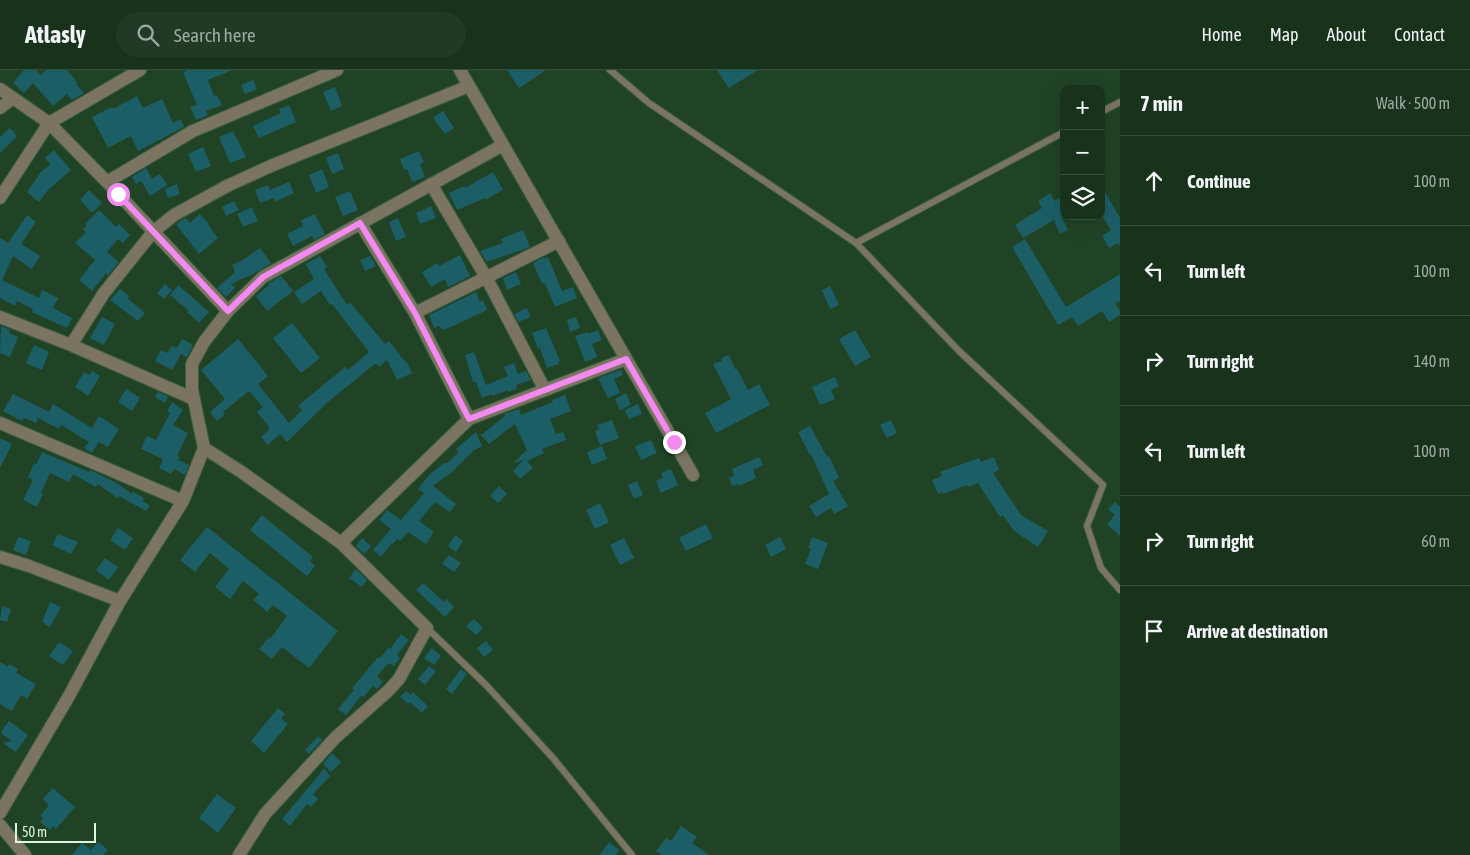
<!DOCTYPE html>
<meta charset="utf-8">
<style>
body{margin:0;font-family:"Asap Condensed",sans-serif;background:#213a25;color:#f1f3f6}
.controls{position:absolute;right:15px;top:15px;display:grid;overflow:hidden;border-radius:10px;box-shadow:0 5px 20px #0002}
.controls button{width:45px;height:45px;display:grid;place-items:center;padding:0;border:0;border-bottom:1px solid #364d3b;background:#18321c;color:#f1f3f6;font:25px sans-serif}
.scale{position:absolute;left:15px;bottom:12px;width:81px;box-sizing:border-box;padding-left:5px;border:2px solid #def3e0;border-top:0;font-size:14px;line-height:18px;white-space:nowrap;color:#def3e0;-webkit-text-stroke:4px #204326;paint-order:stroke}
.stop{position:absolute;width:15px;height:15px;margin:-11px;border:4px solid #f38af1;border-radius:50%;background:#fff}
.stop.end{background:#f38af1;border-color:#fff;box-shadow:0 1px 5px #0008}
.list{margin:0;padding:0;list-style:none}
h2{display:flex;justify-content:space-between;align-items:center;height:65px;margin:0;padding:0 20px;font-size:21px}
h2 small{font-size:16px;font-weight:400;color:#9faaa3}
.list li{display:grid;grid-template-columns:32px 1fr auto;gap:15px;align-items:center;box-sizing:border-box;height:90px;padding:0 20px;border-top:1px solid #364d3b}
.list b{display:block;font-size:19px;white-space:nowrap}
.list em{font-size:16px;font-style:normal;color:#9faaa3}
.icon{flex:none;width:28px;height:28px;fill:none;stroke:currentColor;stroke-width:2;stroke-linecap:round;stroke-linejoin:round}
.map{position:relative;flex:none;width:1120px;height:785px;overflow:hidden}
header{display:flex;align-items:center;gap:30px;box-sizing:border-box;height:70px;padding:0 25px;background:#18321c;border-bottom:1px solid #364d3b}
header strong{font-size:24px}
nav{display:flex;gap:28px;margin-inline-start:auto;font-size:18px}
.search{width:350px;height:45px;background:#213a25;display:flex;align-items:center;gap:12px;box-sizing:border-box;padding:0 18px;border-radius:28px;color:#9faaa3;font-size:19px}
main{display:flex}
aside{flex:1;background:#18321c}
.map>svg:first-child{display:block}
.building{fill:#1c5e66}
.lines{fill:none;stroke-linecap:round;stroke-linejoin:round}
.service-casing{stroke:#3e5f44;stroke-width:8}
.minor-casing{stroke:#3e5f44;stroke-width:14}
.service{stroke:#7b7461;stroke-width:6}
.minor{stroke:#7b7461;stroke-width:12}
.route{stroke:#f38af1;stroke-width:6}
</style>
<header>
<strong>Atlasly</strong>
<div class="search"><svg class="icon" aria-label="search" viewBox="0 0 24 24"><circle cx="10" cy="10" r="6"/><path d="M15 15l6 6"/></svg>Search here</div>
<nav><a>Home</a><a>Map</a><a>About</a><a>Contact</a></nav>
</header>
<main>
<div class="map">
<svg width="1120" height="785" viewBox="0 0 1120 785">
<rect width="100%" height="100%" fill="#204326"/>
<path class="building" d="M24,0H36L41,5L46,0H67L77,12V15L84,23L72,30L67,24L53,36L33,13L24,23L13,13Z
M188,0H232L208,10L214,26L217,25L222,35L206,41L208,45L196,50L190,37L197,35L183,2Z
M507,0H546L519,18Z
M717,0H758L729,18Z
M253,10L257,19L245,24L241,15Z
M335,17L342,36L331,41L323,22Z
M137,26L143,38L162,29L173,53L181,49L184,57L138,81L131,66L108,78L92,47L102,42L104,43L103,41L112,37L113,39Z
M289,35L296,52L259,68L253,56L281,43L279,39Z
M443,41L454,58L445,64L433,48Z
M10,58L17,66L0,83V67Z
M233,61L246,87L230,93L219,67Z
M203,77L211,96L196,102L188,84Z
M54,80L71,100L48,120L39,132L27,122L41,102L51,94L45,88Z
M419,81L424,92L420,94L425,107L412,112L407,99L404,100L400,89Z
M338,83L344,99L332,104L326,88Z
M146,98L152,109L160,104L167,115L150,126L141,111L136,114L132,107Z
M322,99L329,117L316,123L309,105Z
M493,102L503,120L485,130V128L457,140L449,123L465,116V118Z
M289,112L294,123L275,132L274,128L260,133L255,120L268,115L270,120Z
M177,114L180,124L168,128L165,119Z
M1101,115L1120,148V176L1118,173L1109,178L1102,166L1111,160L1101,144Z
M89,120L102,133L92,143L80,130Z
M350,121L358,140L343,146L335,127Z
M1050,123L1055,131L1064,125V144L1061,146L1068,160L1060,164L1054,150L1023,168L1015,155L1042,138L1038,131Z
M234,131L239,140L226,146L222,137Z
M431,136L436,148L420,154L416,143Z
M252,137L258,151L243,157L237,144Z
M99,140L116,157L119,154L130,165L123,173L118,169L107,182L119,192L108,205L106,203L92,221L79,210L95,190L75,173L86,162L83,159L87,156L85,154Z
M200,144L209,154L208,155L218,168L199,184L176,154L186,148L190,153Z
M315,144L325,164L314,170L312,166L293,176L287,164L303,156L301,150Z
M27,145L36,152L21,174L40,186L32,199L13,186L2,210L39,228L42,220L58,228L53,238L72,248L67,258L32,242L33,239L17,231L15,236L0,228V168L8,173Z
M398,148L406,167L396,171L389,152Z
M523,160L530,177L487,192L480,181L503,173L501,169Z
M1025,169L1066,237L1120,204V231L1115,233L1120,241V245L1109,252L1102,241L1078,256L1072,247L1058,255L1012,177Z
M260,178L271,193L255,203L231,214L235,218L226,227L217,218L235,202L232,195L243,190Z
M460,185L470,206L448,217L445,209L431,217L422,202L437,193L439,196Z
M320,186L327,197L324,199L347,235L350,232L385,274L389,271L406,293L407,292L412,303L397,310L387,290L379,297L376,293L328,332L287,372L280,364L268,375L261,367L270,358L257,342L263,337L249,321L223,342L225,344L217,351L210,342L225,329L201,300L238,269L268,306L258,314L289,353L302,340L298,336L345,297L348,300L369,282L332,234L330,235L321,221L302,234L294,222L314,209L306,194Z
M370,186L376,196L365,201L360,190Z
M544,187L545,189L548,187L562,221L573,217L577,228L555,237L545,213L542,214L533,193Z
M516,202L521,214L507,220L503,208Z
M281,206L293,221L267,241L256,226L269,215L268,214Z
M165,214L172,220L164,229L157,223Z
M178,215L209,242L199,253L187,242L189,241L170,225Z
M830,216L839,235L830,239L822,220Z
M120,219L129,226L127,228L145,243L138,251L110,230Z
M476,222L480,232L483,230L487,240L451,257L442,260L440,256L434,258L429,245Z
M527,238L531,247L518,252L514,244Z
M102,247L115,254L104,275L90,268Z
M576,247L580,258L570,262L567,250Z
M292,253L320,288L301,303L273,268Z
M1,256L10,260L9,263L18,267L10,287L1,283L0,284Z
M546,258L560,291L558,292L559,294L547,298L540,278L538,279L532,263Z
M598,260L602,270L592,274L597,287L585,292L575,266L588,262L589,264Z
M855,260L871,287L855,296L839,269Z
M182,269L193,275L187,287L181,284L172,300L155,291L161,280L167,283L172,276L177,278Z
M34,275L49,282L42,300L26,293Z
M474,282L486,315L508,306L504,297L514,293L518,304L526,301L531,310L516,315L517,319L509,322L508,320L492,326L491,324L482,328L476,312H473L465,285Z
M729,285L735,299H737L748,320L759,314L770,335L716,363L705,343L731,329L713,294L722,291L721,288Z
M621,300L623,305L614,309L620,323L608,328L598,308Z
M92,301L100,306L88,326L75,317L84,302L90,305Z
M835,307L839,316L831,320L835,329L820,335L812,317Z
M126,319L140,328L132,341L118,332Z
M158,322L168,326L165,333L155,327Z
M626,323L631,335L620,340L615,329Z
M13,324L49,342L53,334L92,358L99,346L119,359L108,377L99,372L92,383L84,378L89,372L61,355L59,359L38,348L36,353L24,348L22,351L3,341Z
M565,325L571,341L550,349L556,364L563,362L566,370L542,379L544,383L527,391L533,398L520,409L513,401L523,390L515,393L514,392L527,380L515,354L489,374L481,365L505,346L504,344L519,339L521,345L553,332L552,330Z
M172,332L183,340L173,355L188,363L177,386L180,387L178,390L189,395L185,405L174,399L171,404L159,398L163,389L141,379L147,366L156,370L170,343L167,341Z
M638,334L642,344L629,349L625,340Z
M612,350L619,368L600,375L595,361L599,359L597,355Z
M891,350L897,363L887,368L880,355Z
M810,356L827,387L829,386L839,408L833,411L848,436L834,444L831,438L816,447L809,436L829,424L811,384L810,385L798,362Z
M476,362L482,376L473,381L452,402L433,416L456,434L450,442L435,432L419,451L434,462L426,474L408,462L400,471L397,469L393,474L392,473L381,487L373,480L391,459L379,450L387,440L401,450L424,423L418,419L429,405L445,392L446,394L459,382L456,379Z
M0,368L12,374L0,398Z
M651,370L657,383L641,390L635,376Z
M602,376L607,389L592,395L587,382Z
M42,382L89,402L90,400L115,412L132,424L133,422L144,428L143,431L150,436L146,441L119,426L117,428L98,414L96,417L73,404L69,412L50,403L41,423L43,424L37,437L23,430L33,410L28,407L34,393L36,395Z
M759,387L763,395L753,400L756,408L739,416L738,414L732,416L729,408L734,406L732,399Z
M994,387L999,400L993,403L1021,445L1048,461L1038,477L1014,461L1003,445L1000,447L978,413L968,417L967,415L943,424L942,422L938,424L932,410L942,406L940,402L979,388L981,392Z
M671,399L678,415L661,423L656,411L663,408L661,403Z
M637,411L643,425L634,429L628,415Z
M499,416L507,424L498,433L490,426Z
M1115,432L1120,437V466L1107,454L1115,445L1108,439Z
M600,433L609,452L595,459L586,440Z
M262,445L313,487L310,491L315,496L307,506L250,460Z
M706,454L713,468L686,481L679,468Z
M207,457L338,561L309,598L282,577L272,589L259,579L269,567L271,568L287,546L273,535L267,542L253,530L259,524L243,511L230,529L215,517L229,499L210,483L195,502L180,490Z
M118,458L133,468L125,480L110,470Z
M58,464L78,472L71,484L52,475Z
M455,465L463,471L456,482L448,476Z
M18,467L31,471L26,485L13,480Z
M780,467L786,479L771,487L765,475Z
M812,467L828,473L818,499L805,494L811,479L808,478Z
M362,468L371,476L364,484L356,476Z
M624,468L634,488L620,495L610,475Z
M449,485L461,493L454,502L442,494Z
M105,488L118,497L109,510L96,500Z
M356,499L367,510L362,517L349,508Z
M423,513L444,532L446,529L454,537L445,547L416,520Z
M50,532L61,537L50,557L42,552Z
M2,536L11,539L7,552L0,550Z
M474,549L483,558L476,565L466,556Z
M401,564L409,570L397,585L400,588L394,596L389,593L377,606L383,612L377,619L373,616L363,627L361,626L346,645L338,639L354,620L352,618L378,587L380,588L388,578L390,579Z
M486,571L493,580L484,587L477,578Z
M59,572L73,581L63,595L49,586Z
M432,578L441,586L434,595L424,588Z
M0,592L8,597L9,594L18,599L16,603L36,614L27,629L21,625L12,641L0,634Z
M429,596L436,601L425,615L418,609Z
M461,599L467,604L452,624L446,619Z
M406,621L410,625L413,622L428,636L422,643L410,632L408,634L400,627Z
M278,638L285,644L281,648L288,654L264,683L251,671Z
M9,651L28,665L16,682L3,673L12,671L2,664V660Z
M318,666L322,670L309,684L305,680Z
M332,683L341,692L331,702L323,694Z
M324,699L330,706L313,724L318,729L311,737L307,734L290,756L282,749Z
M53,718L75,737L56,759L53,756L50,760L40,752L43,748L40,746L49,735L43,729Z
M217,724L236,738L218,763L199,748Z
M681,756L697,767L692,773L709,785H662L656,781L666,768L671,771Z
M98,772L108,780L103,785H72L82,773L91,780Z
M609,772L619,780L616,785H600Z"/>
<g class="lines">
<g class="service-casing">
<path id="service" d="M610,0L649,33L856,173L959,281L1103,415L1087,456L1101,498L1120,520
M1101,42L1120,32
M856,173L1064,62
M427,558L486,615L553,688L632,785"/>
</g>
<g class="minor-casing">
<path id="minor" d="M460,0L693,405
M0,19L49,53L107,112L228,241
M0,38L13,28
M107,112L193,61L337,0
M431,114L486,207L545,320
M0,128L49,53L140,0
M360,153L415,243L469,349
M415,243L559,171
M0,247L71,275L194,329
M71,275L104,223L153,162L174,145L229,115L273,95L469,16
M0,353L183,431
M204,378L243,403L341,473L427,558L399,609L388,621L336,667L265,744L239,785
M341,473L469,349L626,289
M0,487L29,496L120,531
M0,743L69,626L120,531L183,431L204,378L192,320V294L204,272L228,241L263,207L503,75
M0,755L25,785"/>
</g>
<use href="#service" class="service"/>
<use href="#minor" class="minor"/>
</g>
<g class="lines">
<path class="route" d="M118,124L228,241L263,207L360,153L415,243L469,349L626,289L674,372"/>
</g>
</svg>
<div class="controls">
<button>+</button>
<button>−</button>
<button><svg class="icon" aria-label="layers" viewBox="0 0 24 24"><path d="M12 4l9 5-9 5-9-5zM3 14l9 5 9-5"/></svg></button>
</div>
<div class="scale">50 m</div>
<div class="stop" style="left:118px;top:124px"></div>
<div class="stop end" style="left:674px;top:372px"></div>
</div>
<aside>
<h2>7 min<small>Walk · 500 m</small></h2>
<ul class="list">
<li><svg class="icon" aria-label="ahead" viewBox="0 0 24 24"><path d="M12 20V5M6 11l6-6 6 6"/></svg><div><b>Continue</b></div><em>100 m</em></li>
<li><svg class="icon" aria-label="left" viewBox="0 0 24 24"><path d="M17 20v-9H6M10 6l-5 5 5 5"/></svg><div><b>Turn left</b></div><em>100 m</em></li>
<li><svg class="icon" aria-label="right" viewBox="0 0 24 24"><path d="M7 20v-9h11M14 6l5 5-5 5"/></svg><div><b>Turn right</b></div><em>140 m</em></li>
<li><svg class="icon" aria-label="left" viewBox="0 0 24 24"><path d="M17 20v-9H6M10 6l-5 5 5 5"/></svg><div><b>Turn left</b></div><em>100 m</em></li>
<li><svg class="icon" aria-label="right" viewBox="0 0 24 24"><path d="M7 20v-9h11M14 6l5 5-5 5"/></svg><div><b>Turn right</b></div><em>60 m</em></li>
<li><svg class="icon" aria-label="arrive" viewBox="0 0 24 24"><path d="M6 21V4h12l-3 4 3 4H6"/></svg><div><b>Arrive at destination</b></div></li>
</ul>
</aside>
</main>
